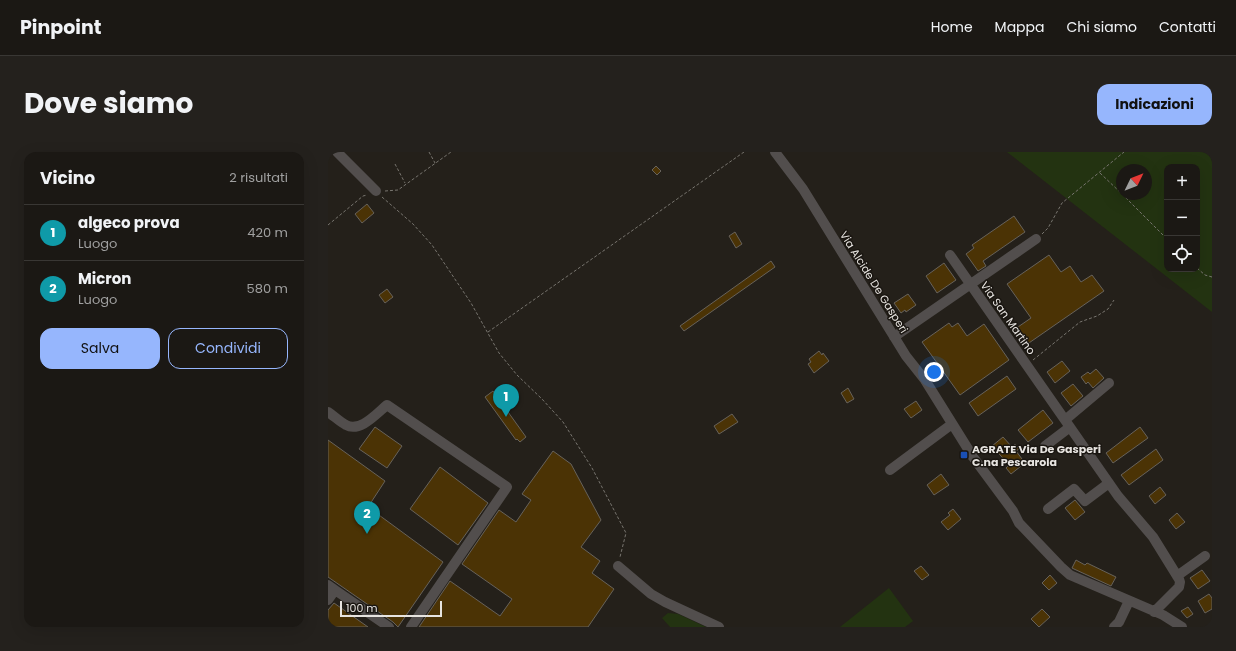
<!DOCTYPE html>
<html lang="it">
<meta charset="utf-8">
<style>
body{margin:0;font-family:Poppins,sans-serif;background:#24211d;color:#f1f3f6}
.controls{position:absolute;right:12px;top:12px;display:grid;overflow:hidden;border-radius:8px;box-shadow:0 4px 16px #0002}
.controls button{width:36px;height:36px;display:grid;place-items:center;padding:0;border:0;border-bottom:1px solid #393734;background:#1b1814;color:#f1f3f6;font:20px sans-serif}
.compass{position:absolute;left:788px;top:12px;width:36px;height:36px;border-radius:50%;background:#1b1814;box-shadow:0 4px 16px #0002;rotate:47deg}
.scale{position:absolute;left:12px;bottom:10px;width:102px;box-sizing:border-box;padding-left:4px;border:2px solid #e7e4e0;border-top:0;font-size:11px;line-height:14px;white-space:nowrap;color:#e7e4e0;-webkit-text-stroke:3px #1a1611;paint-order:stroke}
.you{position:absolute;left:606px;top:220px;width:14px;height:14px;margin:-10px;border:3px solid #fff;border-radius:50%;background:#1a73e8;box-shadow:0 0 0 6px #1a73e833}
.badge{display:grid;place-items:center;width:26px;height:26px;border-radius:50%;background:#96b6fd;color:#fff;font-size:13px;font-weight:700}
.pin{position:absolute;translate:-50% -33px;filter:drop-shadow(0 1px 2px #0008)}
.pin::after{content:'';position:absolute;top:21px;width:14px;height:12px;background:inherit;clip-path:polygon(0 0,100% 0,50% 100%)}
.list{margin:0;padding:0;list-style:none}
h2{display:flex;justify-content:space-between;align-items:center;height:52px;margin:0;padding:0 16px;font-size:17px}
h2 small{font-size:13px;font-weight:400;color:#a0a0a0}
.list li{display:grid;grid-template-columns:26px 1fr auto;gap:12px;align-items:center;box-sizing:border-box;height:56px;padding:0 16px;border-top:1px solid #393734}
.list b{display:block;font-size:15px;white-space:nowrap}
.list p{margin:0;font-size:13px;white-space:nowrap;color:#a0a0a0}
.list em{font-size:13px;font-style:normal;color:#a0a0a0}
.actions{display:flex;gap:8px;padding:12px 16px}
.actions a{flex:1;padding:9px 0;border:1px solid #96b6fd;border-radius:12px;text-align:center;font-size:14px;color:#96b6fd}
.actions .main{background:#96b6fd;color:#111}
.icon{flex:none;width:22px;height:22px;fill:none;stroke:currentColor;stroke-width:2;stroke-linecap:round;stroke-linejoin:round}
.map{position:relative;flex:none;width:884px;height:475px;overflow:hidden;border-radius:12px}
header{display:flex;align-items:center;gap:24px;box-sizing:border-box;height:56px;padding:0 20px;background:#1b1814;border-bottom:1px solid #393734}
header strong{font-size:19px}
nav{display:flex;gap:22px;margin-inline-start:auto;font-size:14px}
.intro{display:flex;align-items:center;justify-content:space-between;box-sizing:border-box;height:96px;padding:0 24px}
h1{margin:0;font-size:28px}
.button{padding:10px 18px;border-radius:12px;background:#96b6fd;color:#111;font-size:14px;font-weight:700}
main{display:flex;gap:24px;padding:0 24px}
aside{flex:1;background:#1b1814;border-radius:12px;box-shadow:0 4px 16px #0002}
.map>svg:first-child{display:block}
.green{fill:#233311;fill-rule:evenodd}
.building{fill:#4b3305;stroke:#67625b}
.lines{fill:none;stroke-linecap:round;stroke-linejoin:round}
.path{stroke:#78756f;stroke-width:1;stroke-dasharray:3 2;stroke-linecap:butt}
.minor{stroke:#524e4d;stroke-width:10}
.transit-dot{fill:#1a4fb4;stroke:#1a1611;stroke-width:1.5}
.labels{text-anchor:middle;stroke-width:3;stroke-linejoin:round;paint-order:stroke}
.street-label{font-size:11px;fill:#e7e4e0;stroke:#1a1611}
.poi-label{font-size:11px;font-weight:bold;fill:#e7e4e0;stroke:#1a1611;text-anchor:start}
</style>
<header>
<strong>Pinpoint</strong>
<nav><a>Home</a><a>Mappa</a><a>Chi siamo</a><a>Contatti</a></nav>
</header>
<div class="intro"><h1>Dove siamo</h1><a class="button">Indicazioni</a></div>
<main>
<aside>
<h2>Vicino<small>2 risultati</small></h2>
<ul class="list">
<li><span class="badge" style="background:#0f9aa8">1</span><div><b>algeco prova</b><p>Luogo</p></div><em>420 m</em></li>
<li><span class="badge" style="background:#0f9aa8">2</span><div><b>Micron</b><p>Luogo</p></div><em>580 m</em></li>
</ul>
<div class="actions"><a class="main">Salva</a><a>Condividi</a></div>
</aside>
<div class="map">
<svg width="884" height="475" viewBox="0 0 884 475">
<rect width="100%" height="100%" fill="#24201a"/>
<path class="green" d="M679,0H884V160ZM839,15H869V117H839ZM794,18H818V42H794Z
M561,436L585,469L577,475H512Z
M340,461L350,462L378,475H342L334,466Z"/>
<path class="building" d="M328,14L333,19L329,23L324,18Z
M39,52L46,61L34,71L27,62Z
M686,64L697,80L655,109L658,114L650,119L638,102L646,96L644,93Z
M407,80L414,92L408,96L401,84Z
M721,103L733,120L742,114L753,130L764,123L776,139L698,193L687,177L703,166L679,132Z
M443,109L447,115L356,179L352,174Z
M616,111L628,128L609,141L598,124Z
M59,137L65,145L57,151L51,143Z
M580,142L588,153L578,160L577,158L573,161L566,151Z
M621,171L624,175L630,171L639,184L656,172L681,208L632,243L594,190Z
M491,199L494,203L495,201L501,209L486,221L480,212L483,210L481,207Z
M734,209L742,219L727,231L719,220Z
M768,217L776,226L765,236L760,230L758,232L753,225L760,220L762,222Z
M679,224L688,237L650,264L641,251Z
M745,232L755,244L743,254L733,241Z
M520,236L526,247L519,251L513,241Z
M165,239L198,285L192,290L189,287L188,288L157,245Z
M588,249L594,258L583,266L576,257Z
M715,258L725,271L700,290L690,278Z
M404,262L410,270L391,282L386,274Z
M47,275L74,294L59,316L31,297Z
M812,275L820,286L785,311L778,301Z
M675,285L684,295L687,292L691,297L688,299L697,311L683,322L678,316L681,313L664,294Z
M0,288L57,329L40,355L115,410L70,475L65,470L0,425Z
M828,297L835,308L801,333L793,323Z
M225,299L243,312L273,368L253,395L272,409L264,421L286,437L260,475H91L122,429L172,464L184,447L134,412L171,358L188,370L203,348L194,342Z
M112,315L160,351L130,393L82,357Z
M613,322L621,333L606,343L599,333Z
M832,335L838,343L827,352L821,344Z
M747,348L757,360L747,368L737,356Z
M625,357L633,367L620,378L613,370L622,363L620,361Z
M849,361L857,370L848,377L841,368Z
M748,408L757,413L759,411L788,425L783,434L746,417L744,416Z
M593,414L601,423L594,428L586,419Z
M874,418L882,429L870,437L862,426Z
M722,423L729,431L721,438L714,431Z
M881,442L884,446V457L877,461L870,449Z
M6,451L40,475H0V458Z
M860,455L865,462L859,466L853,459Z
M714,457L722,465L711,475L703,467Z"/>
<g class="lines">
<path class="path" d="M101,0L107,11
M67,12L77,31
M772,21L794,42
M57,39L70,38L123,0
M794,42L839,87
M54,45L85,72L104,93L143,151L171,201L189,223L214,247L235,270L264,316L298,381L292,405
M0,73L35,44L39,43
M714,82L720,76L734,51L796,0
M869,116L877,123L884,125
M160,180L416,0
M705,208L752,170L769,164L780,157L786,148"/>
<path class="minor" d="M9,0L48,39
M447,0L475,37L578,204L597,228L645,305L685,359L691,371L733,415L742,423L835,463L854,475
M622,103L790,344L825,385L851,427L852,430L851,435L826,460
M566,185L708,87
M0,260C6,264 12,270 18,273C32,281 49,261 59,253L179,335L83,475
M737,268L781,231
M717,294L742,275
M562,318L624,272
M720,357L746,337L757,349L781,331
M290,414L323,442L337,450L391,475
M849,424L877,404
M0,433L7,438L0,448
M7,438L61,475
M786,475L791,470L801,449"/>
</g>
<rect class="transit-dot" x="632" y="299" width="8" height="8" rx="2"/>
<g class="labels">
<g class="street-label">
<text transform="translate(546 130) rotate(58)" y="4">Via Alcide De Gasperi</text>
<text transform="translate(680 166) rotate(55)" y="4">Via San Martino</text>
</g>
<g class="poi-label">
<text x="644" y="301">AGRATE Via De Gasperi<tspan x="644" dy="13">C.na Pescarola</tspan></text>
</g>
</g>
</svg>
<div class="controls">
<button>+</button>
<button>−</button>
<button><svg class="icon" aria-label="locate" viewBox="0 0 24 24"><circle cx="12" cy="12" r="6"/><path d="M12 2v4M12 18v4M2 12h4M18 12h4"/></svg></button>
</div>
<svg class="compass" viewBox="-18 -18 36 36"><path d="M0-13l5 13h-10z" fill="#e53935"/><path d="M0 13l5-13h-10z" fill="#a0a0a0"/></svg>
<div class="scale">100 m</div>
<div class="you"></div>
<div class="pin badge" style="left:178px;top:265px;background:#0f9aa8">1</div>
<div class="pin badge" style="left:39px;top:382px;background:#0f9aa8">2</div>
</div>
</main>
